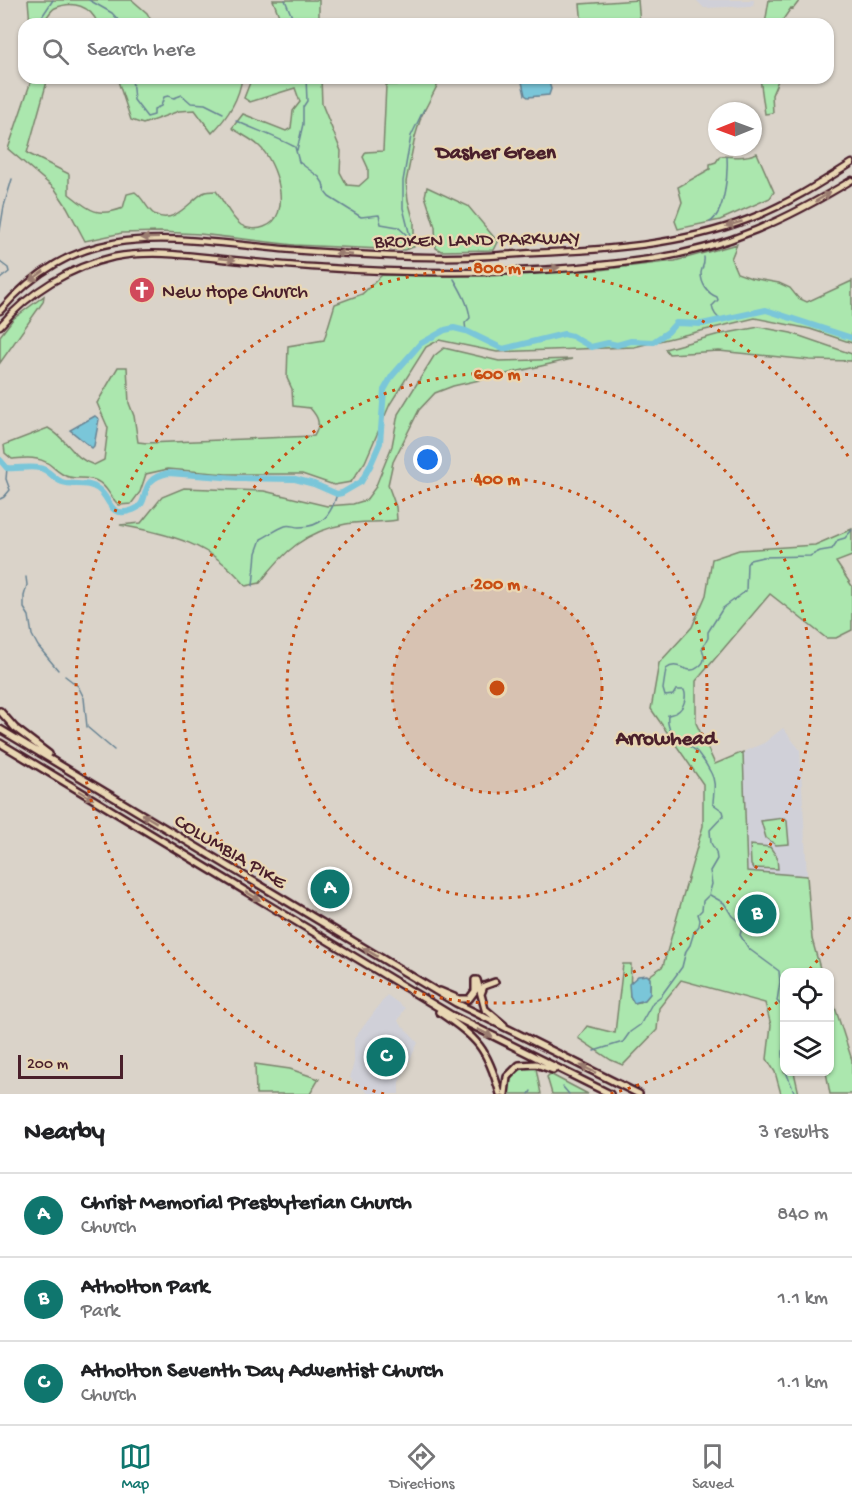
<!DOCTYPE html>
<style>
body{margin:0;font-family:"Gochi Hand",sans-serif;background:#f6f6f6;color:#202124}
.controls{position:absolute;right:18px;bottom:18px;display:grid;overflow:hidden;border-radius:12px;box-shadow:0 2px 4px #0004}
.controls button{width:54px;height:54px;display:grid;place-items:center;padding:0;border:0;border-bottom:2px solid #e0e0e0;background:#fff;color:#202124;font:30px sans-serif}
.compass{position:absolute;left:708px;top:102px;width:54px;height:54px;border-radius:50%;background:#fff;box-shadow:0 2px 4px #0004;rotate:269deg}
.scale{position:absolute;left:18px;bottom:15px;width:105px;box-sizing:border-box;padding-left:6px;border:3px solid #4a1f2b;border-top:0;font-size:16px;line-height:21px;white-space:nowrap;color:#4a1f2b;-webkit-text-stroke:4px #e9d7b4;paint-order:stroke}
.you{position:absolute;left:428px;top:460px;width:21px;height:21px;margin:-15px;border:4px solid #fff;border-radius:50%;background:#1a73e8;box-shadow:0 0 0 9px #1a73e833}
.badge{display:grid;place-items:center;width:39px;height:39px;border-radius:50%;background:#0f766e;color:#fff;font-size:20px;font-weight:700}
.pin{position:absolute;translate:-50% -50%;border:3px solid #fff;box-shadow:0 2px 6px #0006}
.list{margin:0;padding:0;list-style:none}
h2{display:flex;justify-content:space-between;align-items:center;height:78px;margin:0;padding:0 24px;font-size:26px}
h2 small{font-size:20px;font-weight:400;color:#757577}
.list li{display:grid;grid-template-columns:39px 1fr auto;gap:18px;align-items:center;box-sizing:border-box;height:84px;padding:0 24px;border-top:2px solid #e0e0e0}
.list b{display:block;font-size:22px;white-space:nowrap}
.list p{margin:0;font-size:20px;white-space:nowrap;color:#757577}
.list em{font-size:20px;font-style:normal;color:#757577}
.icon{flex:none;width:33px;height:33px;fill:none;stroke:currentColor;stroke-width:2;stroke-linecap:round;stroke-linejoin:round}
.map{position:relative;flex:none;width:852px;height:1094px;overflow:hidden}
.search{position:absolute;background:#fff;box-shadow:0 2px 4px #0004;left:18px;right:18px;top:18px;height:66px;display:flex;align-items:center;gap:15px;box-sizing:border-box;padding:0 21px;border-radius:18px;color:#757577;font-size:22px}
.sheet{height:330px;background:#fff}
nav{display:flex;justify-content:space-around;align-items:center;box-sizing:border-box;height:84px;border-top:2px solid #e0e0e0;background:#fff;font-size:16px;color:#757577}
nav a{display:grid;justify-items:center;gap:3px}
nav .on{color:#0f766e}
.map>svg:first-child{display:block}
.built{fill:#d0d0d8}
.green{fill:#abe7ae;stroke:#7a836c;stroke-width:1.5}
.water{fill:#7ac6d9;stroke:#678393;stroke-width:1.5}
.lines{fill:none;stroke-linecap:round;stroke-linejoin:round}
.stream{stroke:#678393;stroke-width:1.5}
.river{stroke:#7ac6d9;stroke-width:6}
.primary-casing{stroke:#4a1f2b;stroke-width:9}
.highway-casing{stroke:#4a1f2b;stroke-width:10}
.primary{stroke:#e9d7b4;stroke-width:4.5}
.highway{stroke:#e9d7b4;stroke-width:5}
.oneway{fill:#9a7b70}
.ring{fill:none;stroke:#c84d12;stroke-width:3;stroke-dasharray:3 6}
.labels{text-anchor:middle;stroke-width:4.5;stroke-linejoin:round;paint-order:stroke}
.street-label{font-size:20px;fill:#4a1f2b;stroke:#e9d7b4}
.poi-label{font-size:20px;fill:#4a1f2b;stroke:#e9d7b4;text-anchor:start}
.neighbourhood-label{font-size:21px;font-weight:bold;fill:#4a1f2b;stroke:#e9d7b4}
.centre{fill:#c84d12;stroke:#e9d7b4;stroke-width:3}
.ring-label{font-size:18px;text-anchor:middle;font-weight:bold;fill:#c84d12;stroke:#e9d7b4;stroke-width:4.5;stroke-linejoin:round;paint-order:stroke}
</style>
<div class="map">
<svg width="852" height="1094" viewBox="0 0 852 1094">
<rect width="100%" height="100%" fill="#dad3c9"/>
<filter id="ink" filterUnits="userSpaceOnUse"><feTurbulence type="fractalNoise" baseFrequency=".0167" numOctaves="2"/><feDisplacementMap in="SourceGraphic" scale="12" xChannelSelector="R" yChannelSelector="G"/><feConvolveMatrix kernelMatrix="1 2 1 2 8 2 1 2 1" color-interpolation-filters="sRGB"/></filter>
<g filter="url(#ink)">
<path class="built" d="M696,0H754L753,6L704,8Z
M783,728L800,750L807,876L747,871L743,752L764,743Z
M387,995L405,1008L398,1021L418,1043L399,1082V1094H369L350,1078L354,1062V1039Z"/>
<path class="green" d="M28,0H132L147,13L153,24H98C91,6 73,0 55,8C51,10 48,16 45,19V24H30Z
M273,0H319V24H282Z
M638,0L640,24H582L580,4Z
M769,0H800L793,9L791,8L780,24H765Z
M32,78H48L27,153L69,174V194C89,210 97,218 123,208L127,194L135,192C144,199 146,208 154,214C173,226 189,202 203,193C206,191 212,191 216,191C224,201 230,217 241,225C247,229 257,230 264,227C294,217 277,162 259,146C252,139 240,134 232,128L243,114L286,131L291,128L293,111L300,102L295,88L250,102L244,98L251,80L262,81L279,78H321L322,104L341,151L340,172L347,185L359,186L368,178V168L363,157L366,152L383,151L386,85L438,84L421,117L415,137L406,182L408,200L414,222V247L404,250L294,245L200,234L160,232L122,233L85,241L67,207L55,189L8,149Z
M117,78H242C239,99 227,118 212,133L195,110L179,111L143,124L131,120Z
M760,78H779L772,95L773,113L765,114Z
M757,153L774,192L770,198L720,220L678,229L675,221L682,202L678,187L710,169V164L716,162L720,156C734,156 743,159 757,153Z
M427,187L468,206L498,242L494,250L441,251L436,248L435,227L425,196Z
M737,244L731,259L737,273L751,278L779,283L790,288L798,298L807,302L852,281V343L810,329L755,318L634,347L497,352L439,340L426,347L390,404L365,462L351,482L334,485L302,474H226L168,469L146,474L140,492L131,504L119,505C109,497 108,486 97,481C89,477 78,479 69,477C60,475 56,469 49,464C38,456 24,458 12,459L5,453L4,445L48,428C68,439 72,458 94,465L104,460L108,428L97,403L118,367H127L129,403L134,416L138,442L147,443L314,436C321,424 319,418 310,408L293,406L292,389L287,378L288,346L324,340L335,304L362,294L382,275L443,276L599,270L675,261Z
M44,296L43,302L0,363V336L13,319Z
M759,327L791,333L852,354V361L810,360L719,351L669,354L665,349L716,335Z
M444,348L499,361L572,359L453,386L435,393L419,410L393,462L388,485L396,507L397,520C380,523 363,521 346,524C306,531 283,552 260,583L246,586C211,543 172,535 120,525L141,523L162,497L184,488L264,491L327,506L353,504L366,500L375,488L392,446L398,414L434,356Z
M852,529V556L836,562L852,586V630L836,638H826L770,594L696,681V723L715,764L743,752L747,871L807,876L812,939L821,972H784V1072H794L799,1094H781L775,1072L767,1059L771,1025L765,1003L681,980L659,1008L657,1030L623,1065L611,1060L578,1038L587,1026L615,1033L623,964H631L630,996L634,1003C650,1001 652,991 649,976L663,966L703,826V784L651,709L659,663L692,627L706,595L712,559L739,550L815,545Z
M784,818L787,821L789,844L776,845L766,838L761,821Z
M750,845L770,847L777,857L778,869L753,868L751,865Z
M830,997L833,1001L852,1060V1094H830L826,1072H830Z
M255,1064L290,1069L319,1079L310,1094H256Z
M534,1066L536,1068L541,1094H508C507,1077 518,1068 534,1066Z
M550,1074L588,1094H552L547,1077Z"/>
<path class="water" d="M544,78L548,79L551,89L549,95L528,97L525,95L522,82L531,79Z
M95,416L99,419L94,446L92,448L70,430Z
M647,975L650,978V994L645,1000L634,1003L630,996L629,984L638,976Z"/>
<g class="lines">
<path class="stream" d="M89,0L112,13L122,24
M285,0L295,24
M37,24L53,0
M132,78L134,100L147,117L154,115V109L161,106L164,97L168,96L174,98L182,95L191,103L205,104L223,113
M236,121C256,130 276,137 295,147L299,162L319,177L323,183L325,192L329,197L361,217L379,215L381,224L398,227L411,239
M297,150L303,124V107L307,101L306,78
M710,222C725,213 728,174 727,157
M0,230L4,206L12,179
M410,236L403,208V181L411,136L424,109
M704,257C705,264 702,267 701,273C701,284 708,294 717,297L718,300L712,306C713,312 716,317 722,320
M0,262L8,268L9,272L0,279
M454,279C461,291 469,305 470,318L465,323L466,331
M0,499L4,497L10,490L6,479L7,468
M26,577L27,585L24,596V608L29,616L32,635L38,646L58,670
M253,586L256,553L261,539C269,535 277,529 285,526C289,524 294,527 299,527C322,527 331,515 337,494
M65,676L78,686L84,698L87,727L114,750
M710,895L724,903L732,916L739,922L742,928L740,935L749,949L779,971L780,982L777,1001L784,1008
M784,1034L783,1054L784,1066
M594,1051L623,1042L630,1032L640,1025L653,1002L661,996L682,967L686,951L690,945L694,932L699,926L700,920L698,914L702,910L703,901L709,895L712,884L710,871L717,859L716,852L711,843L710,830L724,815L723,811L713,804C713,793 717,784 711,773C708,767 702,758 698,753C686,740 665,739 668,715C671,714 674,714 677,712C684,708 687,697 684,690H676L673,695L665,696L663,689L666,669C675,662 680,668 690,670C695,671 704,664 704,659C705,655 703,652 702,649L708,638V632L723,608L746,591L747,564L750,560L763,557L810,556L820,551L832,549L838,540L845,538L852,530
M786,1072L795,1094
M563,1087L569,1094
M529,1094L531,1091"/>
<path class="river" d="M0,460L7,468C18,469 29,466 39,468C49,469 53,479 62,482C74,486 88,481 98,489C112,499 108,519 133,510C153,503 135,480 168,473L237,478L295,479L314,484L337,494L342,493L361,482L370,466L380,443L384,390L392,376L420,344L445,330L454,328L466,331L503,349L564,334L572,336L591,347L608,343L617,345L631,341L653,342L668,332L676,323L702,324L766,310L852,338"/>
<g class="primary-casing">
<path id="primary" d="M0,311C82,216 171,239 281,249C341,254 401,258 462,257C486,257 510,254 534,253C606,250 681,245 749,219C786,205 819,184 852,163
M0,326C29,292 70,267 114,257C150,250 186,255 222,259C252,262 282,265 312,267C423,275 542,275 651,259C727,248 788,219 852,180"/>
</g>
<g class="highway-casing">
<path id="highway" d="M0,711L15,728L49,754
M0,729L456,1003L639,1094
M0,743L451,1015L610,1094
M477,980L485,1009L504,1025
M440,991L459,999H469L475,991V980
M481,994L484,986L495,982
M439,1012C478,1039 487,1047 500,1094
M505,1094L507,1077L519,1065L536,1064L553,1070"/>
</g>
<use href="#primary" class="primary"/>
<use href="#highway" class="highway"/>
</g>
<defs><path id="oneway-solid" d="M-6-.8H1V-3.2L6.5 0L1 3.2V.8H-6Z" transform="scale(1.5)"/></defs>
<g class="oneway">
<use href="#oneway-solid" transform="translate(823 197) rotate(-31)"/>
<use href="#oneway-solid" transform="translate(734 224) rotate(163)"/>
<use href="#oneway-solid" transform="translate(150 238) rotate(178)"/>
<use href="#oneway-solid" transform="translate(344 254) rotate(-175)"/>
<use href="#oneway-solid" transform="translate(227 259) rotate(6)"/>
<use href="#oneway-solid" transform="translate(551 268) rotate(-3)"/>
<use href="#oneway-solid" transform="translate(37 276) rotate(144)"/>
<use href="#oneway-solid" transform="translate(86 795) rotate(31)"/>
<use href="#oneway-solid" transform="translate(149 818) rotate(-149)"/>
<use href="#oneway-solid" transform="translate(253 896) rotate(31)"/>
<use href="#oneway-solid" transform="translate(370 952) rotate(-149)"/>
<use href="#oneway-solid" transform="translate(485 1033) rotate(27)"/>
<use href="#oneway-solid" transform="translate(588 1069) rotate(-154)"/>
</g>
</g>
<circle cx="497" cy="688" r="105" fill="#c84d12" fill-opacity=".12"/>
<g class="ring">
<circle cx="497" cy="688" r="105"/>
<circle cx="497" cy="688" r="210"/>
<circle cx="497" cy="688" r="315"/>
<path d="M850 917A421 421 0 0 1 807 972M784 996A421 421 0 0 1 610 1094M384 1094A421 421 0 1 1 850 459"/>
</g>
<defs>
<g id="church-disc" transform="scale(1.35)"><circle r="9.5" fill="#d1495b" stroke="#e9d7b4"/><path d="M-1.2-6h2.4v3.5h3.3v2.4h-3.3V6h-2.4V-.1h-3.3v-2.4h3.3Z" fill="#fff"/></g>
</defs>
<g fill-rule="evenodd">
<use href="#church-disc" x="142" y="290"/>
</g>
<g class="labels">
<g class="street-label">
<text transform="translate(477 238) rotate(-1)" y="7">BROKEN LAND PARKWAY</text>
<text transform="translate(231 850) rotate(31)" y="7">COLUMBIA PIKE</text>
</g>
<g class="poi-label">
<text x="162" y="297">New Hope Church</text>
</g>
<g class="neighbourhood-label">
<text x="496" y="158">Dasher Green</text>
<text x="666" y="744">Arrowhead</text>
</g>
</g>
<circle cx="497" cy="688" r="9" class="centre"/>
<g class="ring-label">
<text x="497" y="273">800 m</text>
<text x="497" y="379">600 m</text>
<text x="497" y="484">400 m</text>
<text x="497" y="589">200 m</text>
</g>
</svg>
<div class="controls">
<button><svg class="icon" aria-label="locate" viewBox="0 0 24 24"><circle cx="12" cy="12" r="6"/><path d="M12 2v4M12 18v4M2 12h4M18 12h4"/></svg></button>
<button><svg class="icon" aria-label="layers" viewBox="0 0 24 24"><path d="M12 4l9 5-9 5-9-5zM3 14l9 5 9-5"/></svg></button>
</div>
<svg class="compass" viewBox="-18 -18 36 36"><path d="M0-13l5 13h-10z" fill="#e53935"/><path d="M0 13l5-13h-10z" fill="#757577"/></svg>
<div class="scale">200 m</div>
<div class="you"></div>
<div class="pin badge" style="left:330px;top:889px">A</div>
<div class="pin badge" style="left:757px;top:914px">B</div>
<div class="pin badge" style="left:386px;top:1057px">C</div>
<div class="search"><svg class="icon" aria-label="search" viewBox="0 0 24 24"><circle cx="10" cy="10" r="6"/><path d="M15 15l6 6"/></svg>Search here</div>
</div>
<section class="sheet">
<h2>Nearby<small>3 results</small></h2>
<ul class="list">
<li><span class="badge">A</span><div><b>Christ Memorial Presbyterian Church</b><p>Church</p></div><em>840 m</em></li>
<li><span class="badge">B</span><div><b>Atholton Park</b><p>Park</p></div><em>1.1 km</em></li>
<li><span class="badge">C</span><div><b>Atholton Seventh Day Adventist Church</b><p>Church</p></div><em>1.1 km</em></li>
</ul>
</section>
<nav>
<a class="on"><svg class="icon" aria-label="map" viewBox="0 0 24 24"><path d="M3 6l6-2 6 2 6-2v14l-6 2-6-2-6 2zM9 4v14M15 6v14"/></svg>Map</a>
<a><svg class="icon" aria-label="directions" viewBox="0 0 24 24"><path d="M12 3l9 9-9 9-9-9zM9 14v-3h6M13 9l2 2-2 2"/></svg>Directions</a>
<a><svg class="icon" aria-label="saved" viewBox="0 0 24 24"><path d="M7 4h10v16l-5-4-5 4z"/></svg>Saved</a>
</nav>
